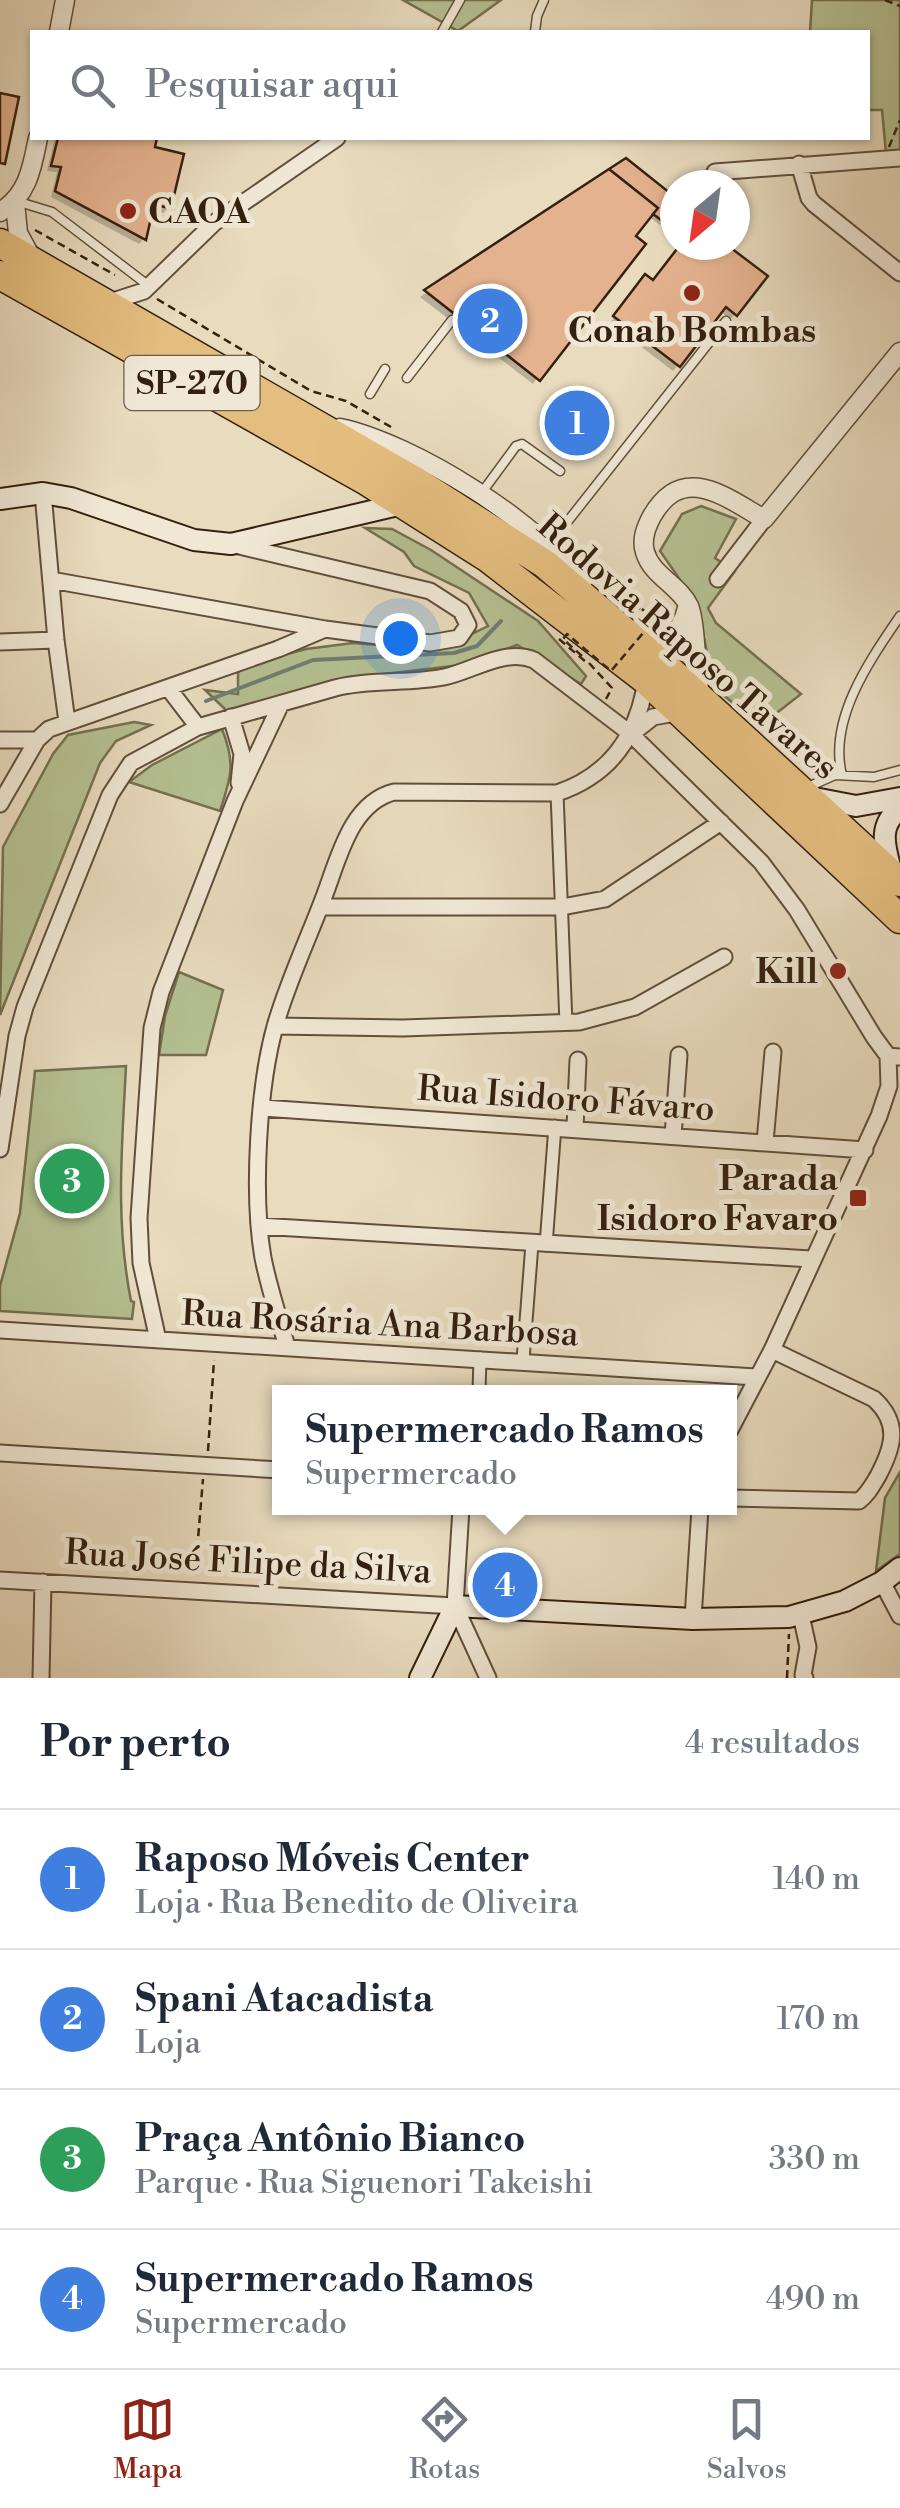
<!DOCTYPE html>
<html lang="pt">
<meta charset="utf-8">
<style>
body{margin:0;font-family:"Libre Bodoni",serif;background:#f2f2f3;color:#1f2937}
.compass{position:absolute;left:660px;top:170px;width:90px;height:90px;border-radius:50%;background:#fff;box-shadow:0 2px 8px #0004;rotate:209deg}
.you{position:absolute;left:400px;top:638px;width:35px;height:35px;margin:-25px;border:8px solid #fff;border-radius:50%;background:#1a73e8;box-shadow:0 0 0 15px #1a73e833}
.badge{display:grid;place-items:center;width:65px;height:65px;border-radius:50%;background:#8f2418;color:#fff;font-size:32px;font-weight:700}
.pin{position:absolute;translate:-50% -50%;border:5px solid #fff;box-shadow:0 2px 10px #0006}
.popup{position:absolute;left:272px;top:1385px;width:465px;height:130px;box-sizing:border-box;display:grid;place-content:center;border-radius:0px;background:#fff;filter:drop-shadow(0 2px 8px #0005);font-size:32px;white-space:nowrap;color:#747a83}
.popup b{font-size:38px;color:#1f2937}
.popup::after{content:'';position:absolute;left:50%;top:100%;margin-left:-20px;border:20px solid transparent;border-top-color:#fff}
.list{margin:0;padding:0;list-style:none}
h2{display:flex;justify-content:space-between;align-items:center;height:130px;margin:0;padding:0 40px;font-size:42px}
h2 small{font-size:32px;font-weight:400;color:#747a83}
.list li{display:grid;grid-template-columns:65px 1fr auto;gap:30px;align-items:center;box-sizing:border-box;height:140px;padding:0 40px;border-top:2px solid #e0e1e3}
.list b{display:block;font-size:38px;white-space:nowrap}
.list p{margin:0;font-size:32px;white-space:nowrap;color:#747a83}
.list em{font-size:32px;font-style:normal;color:#747a83}
.icon{flex:none;width:55px;height:55px;fill:none;stroke:currentColor;stroke-width:2;stroke-linecap:round;stroke-linejoin:round}
.map{position:relative;flex:none;width:900px;height:1678px;overflow:hidden}
.search{position:absolute;background:#fff;box-shadow:0 2px 8px #0004;left:30px;right:30px;top:30px;height:110px;display:flex;align-items:center;gap:25px;box-sizing:border-box;padding:0 35px;border-radius:0px;color:#747a83;font-size:38px}
.sheet{height:690px;background:#fff}
nav{display:flex;justify-content:space-around;align-items:center;box-sizing:border-box;height:140px;border-top:2px solid #e0e1e3;background:#fff;font-size:28px;color:#747a83}
nav a{display:grid;justify-items:center;gap:5px}
nav .on{color:#8f2418}
.map>svg:first-child{display:block}
.green{fill:#b5c092;stroke:#747050;stroke-width:2.5}
.shadow{fill:#0003}
.lines{fill:none;stroke-linecap:round;stroke-linejoin:round}
.stream{stroke:#6f7d73;stroke-width:4}
.building{fill:#e5b28f;stroke:#34200f;stroke-width:2.5}
.service-casing{stroke:#614f3b;stroke-width:11}
.pedestrian-casing{stroke:#614f3b;stroke-width:15}
.minor-casing{stroke:#614f3b;stroke-width:19}
.tertiary-casing{stroke:#614f3b;stroke-width:21}
.secondary-casing{stroke:#34200f;stroke-width:24}
.motorway-casing{stroke:#34200f;stroke-width:31}
.path{stroke:#34200f;stroke-width:2.5;stroke-dasharray:8 5;stroke-linecap:butt}
.service{stroke:#f0e8d5;stroke-width:8}
.pedestrian{stroke:#f0e8d5;stroke-width:11}
.minor{stroke:#f0e8d5;stroke-width:15}
.tertiary{stroke:#f0e8d5;stroke-width:18}
.secondary{stroke:#f0e8d5;stroke-width:20}
.motorway{stroke:#e4be7f;stroke-width:28}
.path-bridge{stroke:#34200f;stroke-width:2.5;stroke-dasharray:8 5;stroke-linecap:butt}
.poi-dot{fill:#8f2418;stroke:#f0e8d5;stroke-width:4}
.labels{text-anchor:middle;stroke-width:10;stroke-linejoin:round;paint-order:stroke}
.shield{fill:#f0e8d5;stroke:#6c5c4a;stroke-width:2.5}
.shield-label{font-size:32px;font-weight:bold;fill:#34200f}
.poi-label{font-size:35px;font-weight:bold;fill:#34200f;stroke:#f0e8d5;text-anchor:end}
.street-label{font-size:35px;fill:#34200f;stroke:#f0e8d5}
</style>
<div class="map">
<svg width="900" height="1678" viewBox="0 0 900 1678">
<rect width="100%" height="100%" fill="#e8dbbe"/>
<filter id="stains"><feTurbulence type="fractalNoise" baseFrequency=".002" numOctaves="4"/><feColorMatrix values="0 0 0 0 .2 0 0 0 0 .09 0 0 0 0 .02 0 0 0 .5 -.17"/></filter>
<radialGradient id="worn" r=".72"><stop offset=".6" stop-color="#630" stop-opacity="0"/><stop offset="1" stop-color="#630" stop-opacity=".3"/></radialGradient>
<path class="green" d="M403,0H501L458,31Z
M812,0H900V153H886L882,110H868V32H810Z
M701,506L736,519L715,558L735,571L708,608L716,623L801,694L760,726L714,687L697,604L660,551L682,514Z
M365,528L392,529L431,550L538,621L586,676L581,684L517,645L461,665L375,675L227,711L205,690L238,694V672L251,664L306,649L353,643L439,650L488,626L469,593L414,566L404,552Z
M134,722L151,725L116,741L100,763L0,1015L3,847L53,754L68,735Z
M222,729C236,764 231,777 220,811L129,782L152,765Z
M179,972L223,990L206,1055H159L165,1016Z
M126,1066C122,1147 115,1220 131,1301L134,1302L132,1319L0,1311V1286L20,1213L35,1071Z
M900,1472V1554L876,1571L885,1498Z"/>
<path class="shadow" d="M55,138H154L152,149L169,207L163,213L150,210L144,238L139,244L51,197L57,172L47,171Z
M626,161L675,200V206L660,225L648,216L533,384L420,297Z
M682,245H723L736,314L730,319L720,311L673,371L610,323L640,283H653Z"/>
<g class="lines">
<path class="stream" d="M206,701L313,660L454,653L477,646L501,621"/>
</g>
<path class="building" d="M0,93L19,97L5,164L0,163Z
M58,138H157L155,147L184,154L171,208L154,205L146,240L55,191L61,167L51,166Z
M626,158L675,197V210L665,223L653,214L658,208L609,169Z
M609,169L658,208L636,236L646,244L540,381L424,290Z
M680,245H727L768,276L737,316L726,307L680,367L613,316L645,274L653,280Z"/>
<g class="lines">
<g class="service-casing">
<path id="service" d="M442,32L460,0
M535,32L537,16L544,0
M16,201L52,212L149,286
M407,378L452,320
M370,394L385,369
M480,495L516,446L522,444L560,471
M549,545L726,321
M842,775C828,719 870,660 900,616
M808,787L835,775L874,777L900,770"/>
</g>
<g class="pedestrian-casing">
<path id="pedestrian" d="M557,793L566,1024
M546,1245L555,1126
M523,1360L532,1244
M479,1392L480,1358"/>
</g>
<g class="minor-casing">
<path id="minor" d="M799,164L809,198L814,204L900,273
M715,172L900,158
M107,303L144,291L214,223L337,138
M43,493L56,640L67,722
M718,579L764,519
M51,580L325,629L430,643L459,638L468,625L461,611L430,591L235,545
M0,642L56,640
M169,689L198,727
M231,717L242,754L239,783
M634,732L653,717L681,712
M0,740H37
M0,804L37,740L49,729L278,649L325,629
M320,907H562L605,899L721,822
M275,1026L403,1028L579,1022L635,1007L724,957
M263,1108L865,1150
M575,1128L578,1060
M673,1136L679,1055
M765,1142L773,1052
M0,1149L17,1036L25,1007L110,795L131,763L198,727L335,688C371,679 408,684 444,677C473,671 504,648 534,660L631,734L761,862L797,910L874,1037L888,1056L900,1057
M259,1226L811,1259
M0,1330L756,1377
M158,1340L141,1263L139,1218L152,1028L161,992L235,801L280,706
M287,1347C279,1318 269,1288 263,1258C252,1195 258,1085 276,1023C289,979 309,937 325,894C339,857 351,803 394,792L557,793C611,775 638,735 646,680
M730,1430L772,1350L879,1116L889,1086L888,1056
M0,1453L280,1470
M730,1498L859,1501C868,1494 872,1486 878,1476C894,1446 900,1423 874,1399L772,1350
M461,1508L455,1606L488,1678
M0,1580L455,1606
M882,1582L900,1616
M801,1615L808,1647L803,1675L805,1678
M693,1619L700,1508
M41,1678L43,1582"/>
</g>
<g class="tertiary-casing">
<path id="tertiary" d="M59,32L65,0
M15,203L18,233L31,257
M0,212C28,195 32,168 38,138
M340,428C412,443 543,524 582,585
M633,638C662,647 680,637 687,608
M700,698C696,675 696,623 689,606C679,585 652,576 645,552C641,539 646,527 652,516C683,462 725,497 764,519L900,352"/>
</g>
<g class="secondary-casing">
<path id="secondary" d="M0,499L43,493L71,498L194,540L231,544L402,504
M809,797L856,806L900,798
M892,874C886,850 876,826 900,809
M420,1678L455,1606L693,1619L789,1617L845,1601L882,1582L900,1568"/>
</g>
<g class="motorway-casing">
<path id="motorway" d="M0,243L420,484L545,564L667,668L900,882
M0,275L365,480L488,558L646,680L900,919"/>
</g>
<path class="path" d="M885,0L900,6
M889,147L900,120
M35,230L115,275
M157,299L311,391L346,401L391,427
M582,559L660,624
M626,598L640,609
M559,639L586,662
M589,663L612,688L606,699
M208,1451L214,1360
M195,1575L203,1479
M787,1678L789,1634"/>
<use href="#service" class="service"/>
<use href="#pedestrian" class="pedestrian"/>
<use href="#minor" class="minor"/>
<use href="#tertiary" class="tertiary"/>
<use href="#secondary" class="secondary"/>
<use href="#motorway" class="motorway"/>
<path class="path-bridge" d="M582,656L563,639L567,634L611,671L649,626L603,587L607,582L626,598"/>
</g>
<g class="poi-dot">
<circle cx="128" cy="211" r="10"/>
<circle cx="692" cy="293" r="10"/>
<circle cx="838" cy="971" r="10"/>
<rect x="848" y="1188" width="20" height="20" rx="5"/>
</g>
<g class="labels">
<rect class="shield" x="124.5" y="356" width="135" height="54" rx="8"/>
<g class="shield-label">
<text x="192" y="394">SP-270</text>
</g>
<g class="poi-label">
<text x="148" y="223" text-anchor="start">CAOA</text>
<text x="692" y="342" text-anchor="middle">Conab Bombas</text>
<text x="818" y="983">Kill</text>
<text x="838" y="1190">Parada<tspan x="838" dy="40">Isidoro Favaro</tspan></text>
</g>
<g class="street-label">
<text transform="translate(688 646) rotate(41)" y="12">Rodovia Raposo Tavares</text>
<text transform="translate(566 1098) rotate(4)" y="12">Rua Isidoro Fávaro</text>
<text transform="translate(380 1323) rotate(3)" y="12">Rua Rosária Ana Barbosa</text>
<text transform="translate(248 1561) rotate(3)" y="12">Rua José Filipe da Silva</text>
</g>
</g>
<rect width="100%" height="100%" filter="url(#stains)"/>
<rect width="100%" height="100%" fill="url(#worn)"/>
</svg>
<svg class="compass" viewBox="-18 -18 36 36"><path d="M0-13l5 13h-10z" fill="#e53935"/><path d="M0 13l5-13h-10z" fill="#747a83"/></svg>
<div class="you"></div>
<div class="pin badge" style="left:577px;top:423px;background:#3f7fe0">1</div>
<div class="pin badge" style="left:490px;top:321px;background:#3f7fe0">2</div>
<div class="pin badge" style="left:72px;top:1181px;background:#2e9e5b">3</div>
<div class="pin badge" style="left:505px;top:1585px;background:#3f7fe0">4</div>
<div class="popup"><b>Supermercado Ramos</b>Supermercado</div>
<div class="search"><svg class="icon" aria-label="search" viewBox="0 0 24 24"><circle cx="10" cy="10" r="6"/><path d="M15 15l6 6"/></svg>Pesquisar aqui</div>
</div>
<section class="sheet">
<h2>Por perto<small>4 resultados</small></h2>
<ul class="list">
<li><span class="badge" style="background:#3f7fe0">1</span><div><b>Raposo Móveis Center</b><p>Loja · Rua Benedito de Oliveira</p></div><em>140 m</em></li>
<li><span class="badge" style="background:#3f7fe0">2</span><div><b>Spani Atacadista</b><p>Loja</p></div><em>170 m</em></li>
<li><span class="badge" style="background:#2e9e5b">3</span><div><b>Praça Antônio Bianco</b><p>Parque · Rua Siguenori Takeishi</p></div><em>330 m</em></li>
<li><span class="badge" style="background:#3f7fe0">4</span><div><b>Supermercado Ramos</b><p>Supermercado</p></div><em>490 m</em></li>
</ul>
</section>
<nav>
<a class="on"><svg class="icon" aria-label="map" viewBox="0 0 24 24"><path d="M3 6l6-2 6 2 6-2v14l-6 2-6-2-6 2zM9 4v14M15 6v14"/></svg>Mapa</a>
<a><svg class="icon" aria-label="directions" viewBox="0 0 24 24"><path d="M12 3l9 9-9 9-9-9zM9 14v-3h6M13 9l2 2-2 2"/></svg>Rotas</a>
<a><svg class="icon" aria-label="saved" viewBox="0 0 24 24"><path d="M7 4h10v16l-5-4-5 4z"/></svg>Salvos</a>
</nav>
